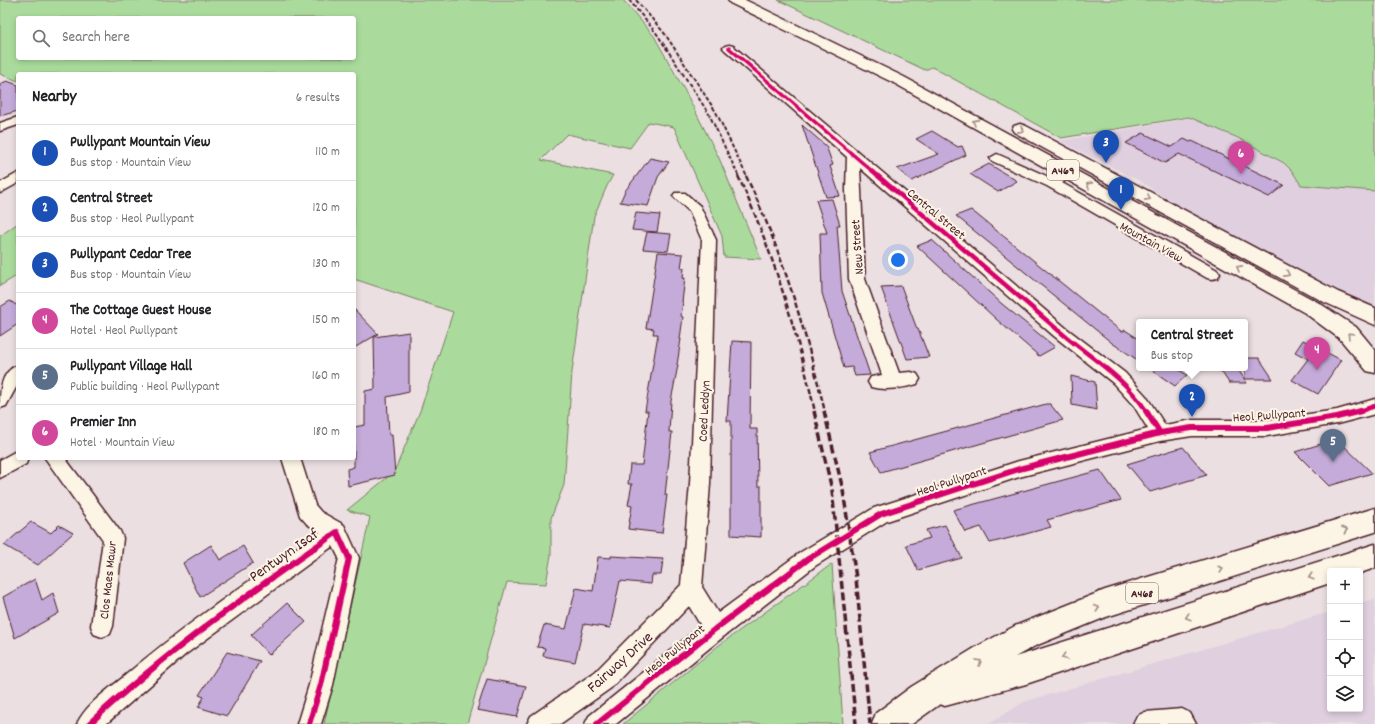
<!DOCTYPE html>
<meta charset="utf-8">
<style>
body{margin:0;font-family:Dekko,sans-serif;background:#f6f6f6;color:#202124}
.controls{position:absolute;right:12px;bottom:12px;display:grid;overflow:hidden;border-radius:4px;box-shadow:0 2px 6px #0003}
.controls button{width:36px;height:36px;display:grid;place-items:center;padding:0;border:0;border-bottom:1px solid #e0e0e0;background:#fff;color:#202124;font:20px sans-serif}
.you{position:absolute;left:898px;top:260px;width:14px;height:14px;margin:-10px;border:3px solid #fff;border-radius:50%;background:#1a73e8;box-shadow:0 0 0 6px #1a73e833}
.badge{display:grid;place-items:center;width:26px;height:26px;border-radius:50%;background:#7c3aed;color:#fff;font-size:13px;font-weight:700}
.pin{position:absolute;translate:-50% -33px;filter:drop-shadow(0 1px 2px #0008)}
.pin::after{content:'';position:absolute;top:21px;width:14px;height:12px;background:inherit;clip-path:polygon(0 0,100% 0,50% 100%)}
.popup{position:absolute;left:1136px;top:319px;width:112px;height:52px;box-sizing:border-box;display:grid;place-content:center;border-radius:4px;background:#fff;filter:drop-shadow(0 1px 3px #0005);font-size:13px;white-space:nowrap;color:#757577}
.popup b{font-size:15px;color:#202124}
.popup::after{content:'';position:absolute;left:50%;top:100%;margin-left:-8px;border:8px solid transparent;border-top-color:#fff}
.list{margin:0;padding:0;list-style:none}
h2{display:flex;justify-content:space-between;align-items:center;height:52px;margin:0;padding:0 16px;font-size:17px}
h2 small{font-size:13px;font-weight:400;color:#757577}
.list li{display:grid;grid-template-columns:26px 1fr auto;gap:12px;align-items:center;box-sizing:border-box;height:56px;padding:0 16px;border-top:1px solid #e0e0e0}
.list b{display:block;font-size:15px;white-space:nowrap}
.list p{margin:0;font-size:13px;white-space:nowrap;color:#757577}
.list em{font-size:13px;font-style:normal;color:#757577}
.icon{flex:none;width:22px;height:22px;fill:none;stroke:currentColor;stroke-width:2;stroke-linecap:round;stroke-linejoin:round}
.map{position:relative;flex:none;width:1375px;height:724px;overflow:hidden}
.search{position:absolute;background:#fff;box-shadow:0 2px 6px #0003;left:16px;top:16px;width:340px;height:44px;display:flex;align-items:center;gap:10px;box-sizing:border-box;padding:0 14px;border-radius:4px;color:#757577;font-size:15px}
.panel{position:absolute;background:#fff;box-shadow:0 2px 6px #0003;left:16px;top:72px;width:340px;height:388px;border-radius:4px}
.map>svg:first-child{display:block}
.built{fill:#dfcfdf}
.green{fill:#aadb9c;stroke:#7a7d64;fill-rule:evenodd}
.building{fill:#c4abd9;stroke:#4a1f2b}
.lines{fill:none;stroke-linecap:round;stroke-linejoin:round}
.minor-casing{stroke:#4a1f2b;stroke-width:3}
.primary-casing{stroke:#4a1f2b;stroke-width:3}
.minor{fill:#fcf5e5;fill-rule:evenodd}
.primary{fill:#fcf5e5;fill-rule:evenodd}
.rail-far2{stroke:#4a1f2b;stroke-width:2;stroke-dasharray:4 2;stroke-linecap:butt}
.rail-far1{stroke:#4a1f2b;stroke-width:2.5;stroke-dasharray:5.5 2.5;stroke-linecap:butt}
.rail{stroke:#4a1f2b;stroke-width:3.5;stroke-dasharray:8 3.5;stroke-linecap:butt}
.cycleway-far2-casing{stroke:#fcf5e5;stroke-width:5}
.cycleway-far1-casing{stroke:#fcf5e5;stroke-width:7}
.cycleway-casing{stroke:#fcf5e5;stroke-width:8}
.cycleway-far2{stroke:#d6006c;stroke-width:3.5}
.cycleway-far1{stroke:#d6006c;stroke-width:4.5}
.cycleway{stroke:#d6006c;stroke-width:6}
.oneway{stroke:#a38a88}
.labels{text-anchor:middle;stroke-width:4;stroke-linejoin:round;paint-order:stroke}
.shield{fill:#fcf5e5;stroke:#7f5f63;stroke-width:1}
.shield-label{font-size:12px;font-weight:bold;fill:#4a1f2b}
.street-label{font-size:13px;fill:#4a1f2b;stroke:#fcf5e5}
.near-street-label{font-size:16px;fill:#4a1f2b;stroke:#fcf5e5}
</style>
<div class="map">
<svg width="1375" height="724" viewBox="0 0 1375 724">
<rect width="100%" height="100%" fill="#ebdfe1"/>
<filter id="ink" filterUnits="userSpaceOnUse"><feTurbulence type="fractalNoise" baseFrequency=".025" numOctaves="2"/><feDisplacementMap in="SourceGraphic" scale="8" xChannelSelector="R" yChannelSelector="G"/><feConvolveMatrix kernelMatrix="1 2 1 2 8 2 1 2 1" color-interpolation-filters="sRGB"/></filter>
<g filter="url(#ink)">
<path class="built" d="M1190,118L1211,125L1283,163L1292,171L1301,185L1375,191V307L1330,289L1180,208L1142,182L1060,141Z
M1375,599V724H989L1024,702L1330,612V709H1360V603Z"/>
<path class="green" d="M0,0H623L654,36L685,91L719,158L761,259L724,257L722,236L674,127L649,122L630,148L567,134L541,160L613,175L607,186L594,216L572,372L564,485L551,518V555L546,584L507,582L467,724H324L370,517L347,510L394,472L420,411L453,312L354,279V74H18V81L0,74ZM18,18H354V58H18Z
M778,0H1375V191L1301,185L1292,171L1284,163L1238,138L1189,117L1061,138L932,67L925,70Z
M18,223V275L0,286V236Z
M832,564L843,724H623L718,646Z"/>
<path class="building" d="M7,81L18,85V111L0,116V84Z
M802,125L826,146L833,165L830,166L840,196L826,197Z
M932,131L958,147L962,146L966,155L912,181L897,169L939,154L916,139Z
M1143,133L1172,147L1184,139L1190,142L1192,141L1284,185L1269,197L1179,154L1165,163L1126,143Z
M650,158L669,162L658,177L648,206L620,202L625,191Z
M989,164L1017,181L998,192L970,174Z
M832,199L840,225H837L842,291L870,375L855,376L852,367L844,368L822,293L820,233H827L816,200Z
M971,210L1122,332L1125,330L1139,339V361L1112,343L956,216Z
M636,213L660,215L657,232L632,230Z
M647,232L671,234L668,251L643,249Z
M932,240L1002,304L1055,347L1039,356L996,319L917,246Z
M658,252L683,254L681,268H684L683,278H685L682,302H683L681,316L683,317L680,339H681L677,365H678L671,401L669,432H672L665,495H667L662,533L628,529L632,506L628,505L632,484H628L630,465H642L648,411H645L658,334H653L654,329L646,328Z
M901,286L917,329H918L929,357L907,359L881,287Z
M10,301L18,306V324L0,336V307Z
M354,309L378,334L354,348Z
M409,332V392L387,397L389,435H392L395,475L348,486L347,469L354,467V427L365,425V391L375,389L374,337Z
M1303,340L1341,360L1318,394L1292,380L1308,359L1295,352Z
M732,341L751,342L750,429H757L758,486H761V537L731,535V421H727Z
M1245,358H1259L1273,379H1245Z
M1149,368H1176L1187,375L1175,386Z
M1219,368H1237L1247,383H1229Z
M1071,376L1095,382L1097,410L1072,405Z
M1046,404H1050L1063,420L881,472L870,452Z
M1337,439L1372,473L1329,486L1295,452Z
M1183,447L1207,475L1150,492L1127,464Z
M1100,470L1121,500L1047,520L1051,527L1022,535L990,543L981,527L965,532L953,510Z
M31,522L51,533L59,525L73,533L38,565L4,545Z
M945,525L962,558L918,570L906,545L930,538L926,530Z
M211,545L220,560L243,546L253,563L200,597L183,563Z
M611,556L663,559L661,575H652L651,584L620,581L610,628L584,624L575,662L543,656L545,648L537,647L544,625L566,629L576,588L593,591L598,557L611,558Z
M35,579L42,600L53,593L59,613L15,638L3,597Z
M287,603L306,622L269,655L251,635Z
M227,652L260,661L227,716L198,707L204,697L199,695Z
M487,679L526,686L517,717L477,710Z"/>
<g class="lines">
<g class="minor-casing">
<path id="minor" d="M729,45L733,46L1066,328L1125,373L1146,396L1165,425L1192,420H1267L1337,410L1375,399V414L1337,424L1267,436H1192L1160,441L1019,477L887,521L815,566L723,637L616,724H585L589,716L701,626L689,606L611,688L560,724H527L531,716L595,672L681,585L690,484L702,240L689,211L673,196L675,193H685L700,206L716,240L710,484L702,587L718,613L801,552L874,508L1019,461L1148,429L1134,406L1113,383L1054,336L860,168L865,279L899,373L911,372L917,374L920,379L917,384C904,388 884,391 871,387L868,382L871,377L882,375L849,279L846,189L847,157L725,50L723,48L725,46Z
M18,117V125L0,131V123Z
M997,154L1051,178L1063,170H1073L1075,173L1062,183L1217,270L1220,274L1217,278L1212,279L1207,278L1047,186L992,161L990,158Z
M18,173V183L0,193V183Z
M18,365V384L6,406L0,408C0,391 0,372 18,365Z
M18,450V458H28L26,464L0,478V460Z
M45,458H65L120,531L123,538L113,626L110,634L102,637L94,634L91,626L103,540Z
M282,458H300L315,505L321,512L344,525L359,558L333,685L321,724H297L309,685L339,558L333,546L186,654L106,724H77C85,706 106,691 121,679C184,625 252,579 320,532L307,524L300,516Z
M1182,709L1190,713L1196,724H1133L1137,716L1145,712Z"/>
</g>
<g class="primary-casing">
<path id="primary" d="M728,0H745L904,77L1319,303L1356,327L1375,350V373L1367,371L1340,339L1305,313L894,83L730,3Z
M1020,124L1026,126L1338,292L1375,308V325L1324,302L1014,132L1012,129L1014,126Z
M1375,508V532L1106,617L1035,646L1015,657L1375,544V568L1360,573V571H1330V583L1026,684L945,706L940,704L912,724H872L876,713L911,687L978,646L1015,626L1105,590Z"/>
</g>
<use href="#minor" class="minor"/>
<use href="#primary" class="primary"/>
<path class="rail-far2" d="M629,0L657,34L709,114L739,177
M636,0L665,34L716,112L747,177"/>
<path class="rail-far1" d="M738,176C773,251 797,332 815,412
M746,176C782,251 806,332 825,412"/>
<path class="rail" d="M814,411L832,490L856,724
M824,411L843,490L856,578L870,724"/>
<g class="cycleway-far2-casing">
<path id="cycleway-far2" d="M729,48L879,177"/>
</g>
<g class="cycleway-far1-casing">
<path id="cycleway-far1" d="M878,176C938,228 998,279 1058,330C1089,357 1125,377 1147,412
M1357,412L1375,406"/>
</g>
<g class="cycleway-casing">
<path id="cycleway" d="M1146,411L1160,433
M89,724C166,652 251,592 337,532L349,558L321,685L309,724
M597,724L715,629L808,559L881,514L1019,469L1160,433L1192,428H1267L1337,417L1361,411"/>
</g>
<use href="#cycleway-far2" class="cycleway-far2"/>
<use href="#cycleway-far1" class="cycleway-far1"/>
<use href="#cycleway" class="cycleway"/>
</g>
<defs><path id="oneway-chevron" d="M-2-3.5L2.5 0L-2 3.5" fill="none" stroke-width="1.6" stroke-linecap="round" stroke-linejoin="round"/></defs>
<g class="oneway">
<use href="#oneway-chevron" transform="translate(975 122) rotate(-151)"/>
<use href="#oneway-chevron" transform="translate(1021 130) rotate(28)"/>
<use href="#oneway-chevron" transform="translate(1089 185) rotate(-151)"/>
<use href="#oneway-chevron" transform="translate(1148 198) rotate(28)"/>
<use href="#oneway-chevron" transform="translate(1239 268) rotate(-151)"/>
<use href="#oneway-chevron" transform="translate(1287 274) rotate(28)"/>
<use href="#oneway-chevron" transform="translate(1350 335) rotate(-136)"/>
<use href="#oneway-chevron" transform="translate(1345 530) rotate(-18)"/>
<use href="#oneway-chevron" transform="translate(1221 569) rotate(-17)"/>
<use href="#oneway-chevron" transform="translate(1311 577) rotate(162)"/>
<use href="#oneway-chevron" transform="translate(1097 608) rotate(-20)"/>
<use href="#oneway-chevron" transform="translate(1188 617) rotate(162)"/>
<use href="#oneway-chevron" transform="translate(1064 657) rotate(162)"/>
<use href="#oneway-chevron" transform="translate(979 662) rotate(-32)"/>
</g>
</g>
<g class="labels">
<g class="shield">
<rect x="1047" y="160" width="32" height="20" rx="3"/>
<rect x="1126" y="583" width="32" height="20" rx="3"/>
</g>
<g class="shield-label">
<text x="1063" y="174">A469</text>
<text x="1142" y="597">A468</text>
</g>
<g class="street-label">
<text transform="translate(937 213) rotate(40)" y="5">Central Street</text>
<text transform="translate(1152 241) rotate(29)" y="5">Mountain View</text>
<text transform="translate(856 247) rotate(-94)" y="5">New Street</text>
<text transform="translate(703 411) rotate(-87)" y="5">Coed Leddyn</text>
<text transform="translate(1269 414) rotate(-4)" y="5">Heol Pwllypant</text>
<text transform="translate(951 480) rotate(-18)" y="5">Heol Pwllypant</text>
<text transform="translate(107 580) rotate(-84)" y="5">Clos Maes Mawr</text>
<text transform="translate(674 649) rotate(-39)" y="5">Heol Pwllypant</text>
</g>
<g class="near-street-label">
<text transform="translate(283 554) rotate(-35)" y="6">Pentwyn Isaf</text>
<text transform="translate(619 661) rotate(-42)" y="6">Fairway Drive</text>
</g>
</g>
</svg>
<div class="controls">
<button>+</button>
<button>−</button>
<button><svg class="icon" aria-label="locate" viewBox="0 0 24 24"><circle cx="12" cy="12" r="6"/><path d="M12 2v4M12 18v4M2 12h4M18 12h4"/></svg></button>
<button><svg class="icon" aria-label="layers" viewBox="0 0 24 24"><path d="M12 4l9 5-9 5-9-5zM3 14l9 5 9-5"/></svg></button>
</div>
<div class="you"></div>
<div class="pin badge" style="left:1121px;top:210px;background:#1a4fb4">1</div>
<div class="pin badge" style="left:1192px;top:417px;background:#1a4fb4">2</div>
<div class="popup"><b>Central Street</b>Bus stop</div>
<div class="pin badge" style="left:1106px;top:163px;background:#1a4fb4">3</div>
<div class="pin badge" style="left:1317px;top:370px;background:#d1479c">4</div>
<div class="pin badge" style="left:1333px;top:462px;background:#5c6f8a">5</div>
<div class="pin badge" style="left:1241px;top:174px;background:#d1479c">6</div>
<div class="search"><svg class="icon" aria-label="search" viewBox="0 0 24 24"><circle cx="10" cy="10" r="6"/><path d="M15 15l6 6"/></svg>Search here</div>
<section class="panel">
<h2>Nearby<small>6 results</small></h2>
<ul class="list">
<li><span class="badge" style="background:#1a4fb4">1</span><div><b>Pwllypant Mountain View</b><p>Bus stop · Mountain View</p></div><em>110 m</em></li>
<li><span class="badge" style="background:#1a4fb4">2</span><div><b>Central Street</b><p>Bus stop · Heol Pwllypant</p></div><em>120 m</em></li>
<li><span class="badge" style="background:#1a4fb4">3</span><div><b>Pwllypant Cedar Tree</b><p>Bus stop · Mountain View</p></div><em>130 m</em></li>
<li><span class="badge" style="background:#d1479c">4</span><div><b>The Cottage Guest House</b><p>Hotel · Heol Pwllypant</p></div><em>150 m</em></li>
<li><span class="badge" style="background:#5c6f8a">5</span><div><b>Pwllypant Village Hall</b><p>Public building · Heol Pwllypant</p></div><em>160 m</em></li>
<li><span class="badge" style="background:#d1479c">6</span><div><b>Premier Inn</b><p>Hotel · Mountain View</p></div><em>180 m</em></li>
</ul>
</section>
</div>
